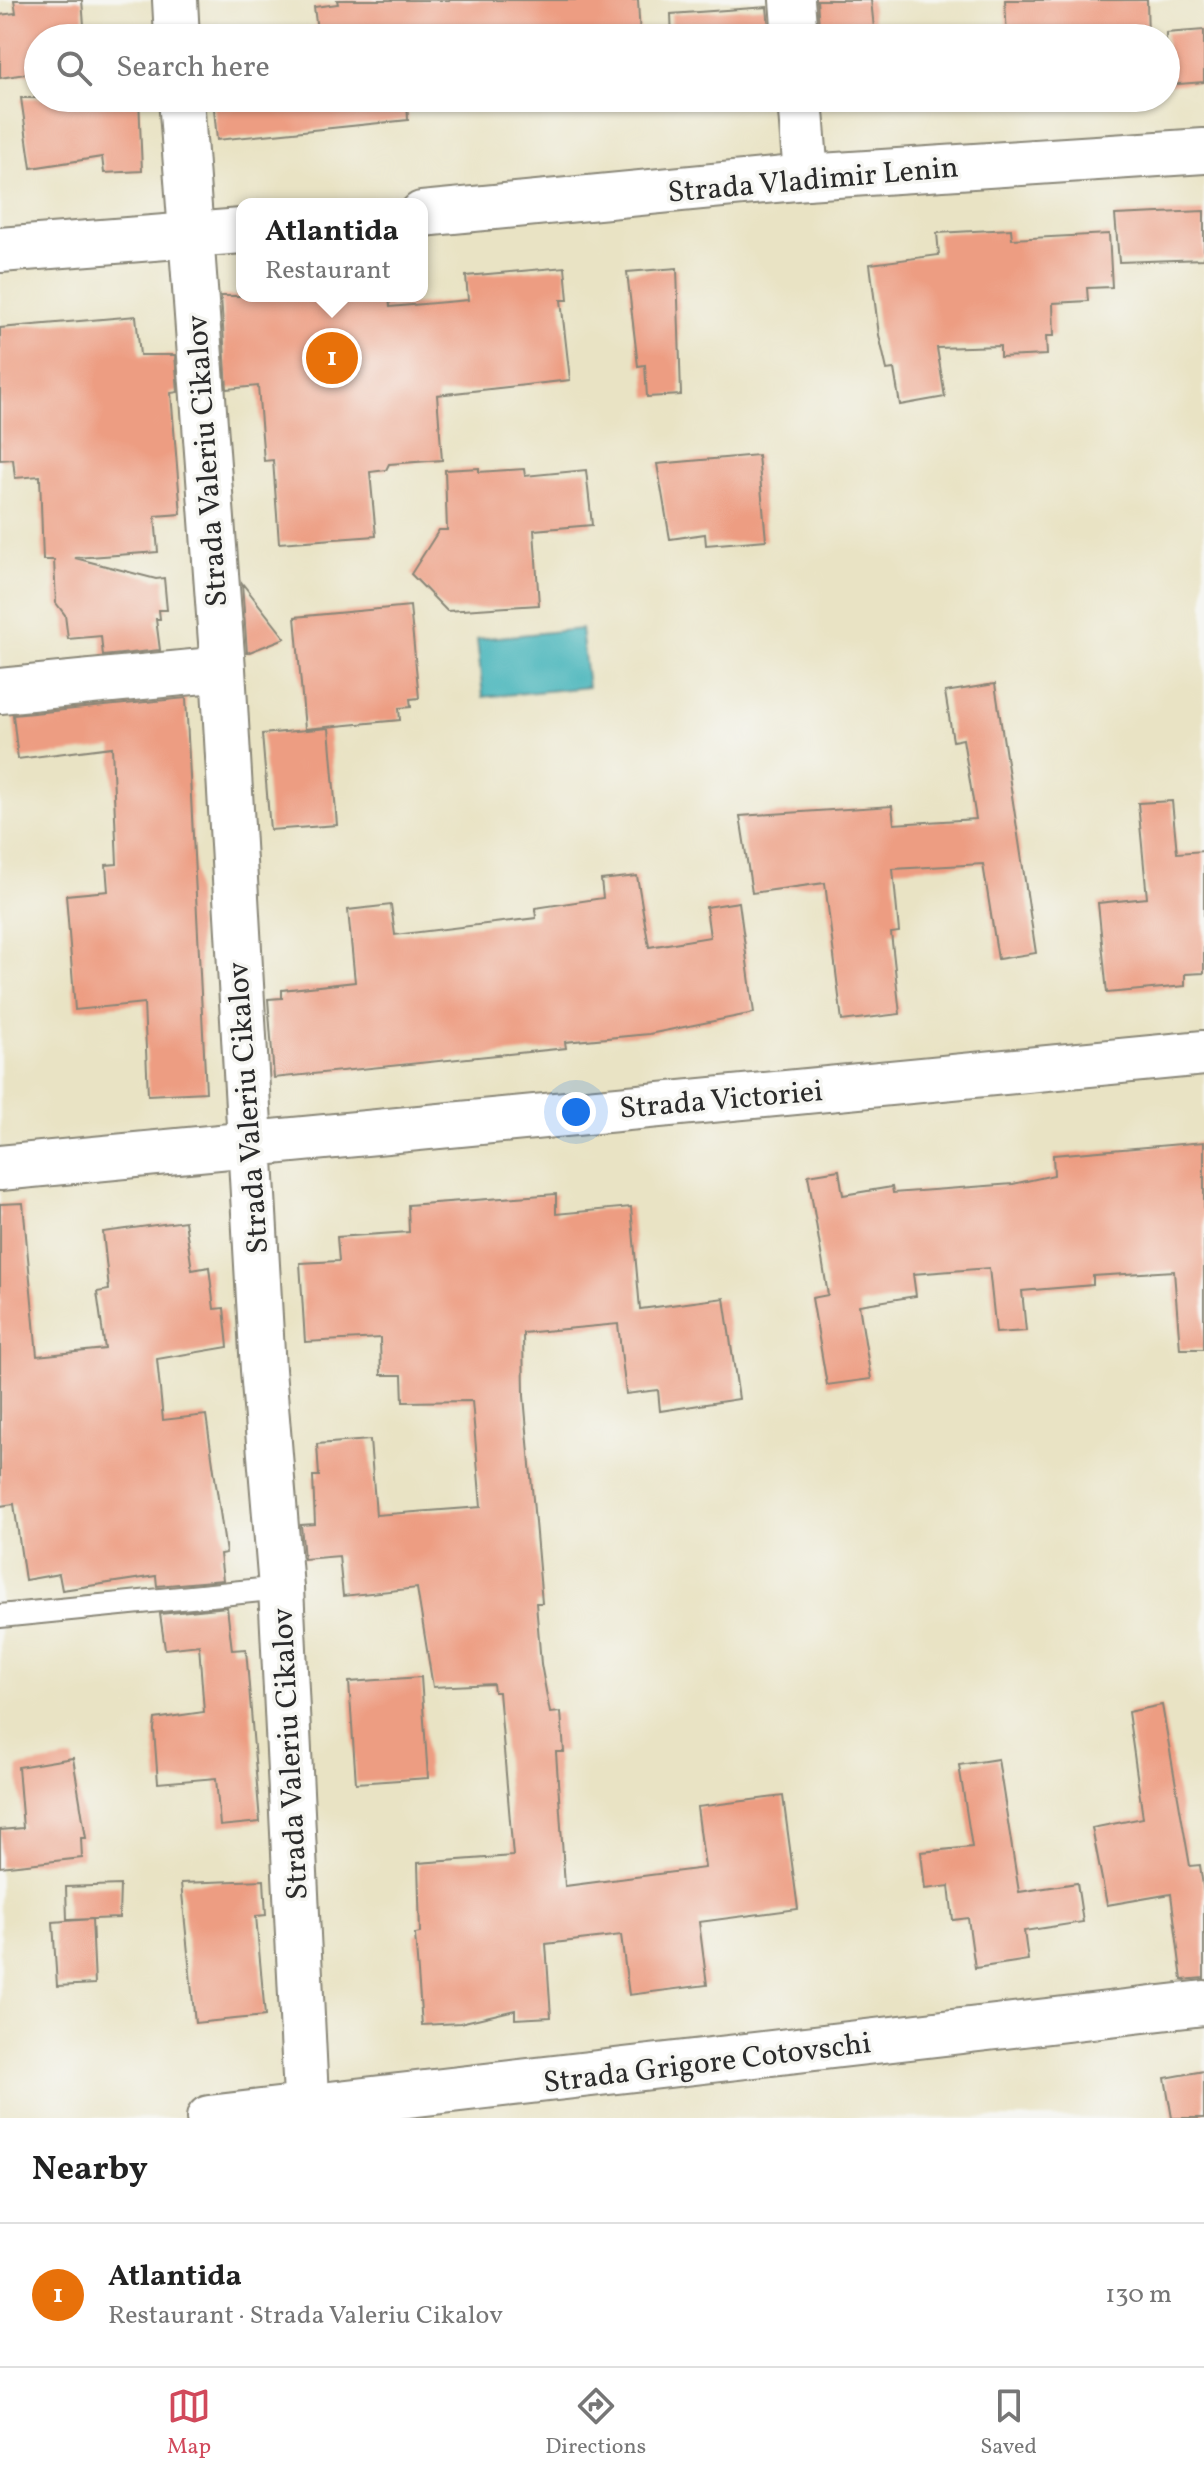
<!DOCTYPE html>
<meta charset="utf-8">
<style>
body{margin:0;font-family:Vollkorn,serif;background:#f2f2f2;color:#222}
.you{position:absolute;left:576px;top:1112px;width:28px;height:28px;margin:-20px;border:6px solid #fff;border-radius:50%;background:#1a73e8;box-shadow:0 0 0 12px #1a73e833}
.badge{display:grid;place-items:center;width:52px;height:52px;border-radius:50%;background:#d1495b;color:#fff;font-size:26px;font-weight:700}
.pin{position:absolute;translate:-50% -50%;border:4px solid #fff;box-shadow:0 2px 8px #0006}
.popup{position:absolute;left:236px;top:198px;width:192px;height:104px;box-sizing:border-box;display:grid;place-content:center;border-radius:16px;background:#fff;filter:drop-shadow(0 2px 6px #0005);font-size:26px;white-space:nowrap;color:#767676}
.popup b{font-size:30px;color:#222}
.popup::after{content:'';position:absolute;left:50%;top:100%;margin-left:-16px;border:16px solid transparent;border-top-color:#fff}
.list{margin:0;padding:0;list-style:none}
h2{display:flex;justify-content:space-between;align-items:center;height:104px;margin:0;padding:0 32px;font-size:34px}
h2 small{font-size:26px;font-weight:400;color:#767676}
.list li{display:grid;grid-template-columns:52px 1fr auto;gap:24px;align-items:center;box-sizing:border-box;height:144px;padding:0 32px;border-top:2px solid #e0e0e0}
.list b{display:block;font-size:30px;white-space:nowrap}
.list p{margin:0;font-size:26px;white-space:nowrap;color:#767676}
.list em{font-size:26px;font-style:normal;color:#767676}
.icon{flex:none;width:44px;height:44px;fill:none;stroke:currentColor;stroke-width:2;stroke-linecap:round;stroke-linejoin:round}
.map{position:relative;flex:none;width:1204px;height:2118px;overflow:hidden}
.search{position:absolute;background:#fff;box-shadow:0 2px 6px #0004;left:24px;right:24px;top:24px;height:88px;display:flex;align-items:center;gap:20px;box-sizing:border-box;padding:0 28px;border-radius:44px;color:#767676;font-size:30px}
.sheet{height:248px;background:#fff}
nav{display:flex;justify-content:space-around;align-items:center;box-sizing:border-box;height:112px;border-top:2px solid #e0e0e0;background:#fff;font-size:22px;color:#767676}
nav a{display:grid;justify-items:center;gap:4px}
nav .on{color:#d1495b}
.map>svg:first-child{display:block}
.water{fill:#43b3b9;stroke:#376f72;stroke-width:2}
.building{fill:#ed9d82}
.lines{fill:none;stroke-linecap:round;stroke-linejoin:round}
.service-casing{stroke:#8a8778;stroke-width:26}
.minor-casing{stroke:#8a8778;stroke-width:48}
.tertiary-casing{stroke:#8a8778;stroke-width:48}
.secondary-casing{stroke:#8a8778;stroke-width:48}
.service{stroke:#fff;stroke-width:22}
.minor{stroke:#fff;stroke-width:44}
.tertiary{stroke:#fff;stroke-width:44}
.secondary{stroke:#fff;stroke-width:44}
.labels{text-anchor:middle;stroke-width:7;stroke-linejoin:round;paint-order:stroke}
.street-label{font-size:30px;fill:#2b2b2b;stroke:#f6f6f2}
</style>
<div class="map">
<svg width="1204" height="2118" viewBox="0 0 1204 2118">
<rect width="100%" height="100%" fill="#f6f6f2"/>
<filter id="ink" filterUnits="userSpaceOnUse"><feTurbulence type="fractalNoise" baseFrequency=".0125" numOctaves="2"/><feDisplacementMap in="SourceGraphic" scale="16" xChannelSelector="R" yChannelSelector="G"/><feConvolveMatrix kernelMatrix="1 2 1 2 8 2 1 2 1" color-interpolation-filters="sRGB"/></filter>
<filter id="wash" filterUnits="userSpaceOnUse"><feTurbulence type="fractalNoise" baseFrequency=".006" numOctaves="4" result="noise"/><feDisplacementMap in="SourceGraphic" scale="32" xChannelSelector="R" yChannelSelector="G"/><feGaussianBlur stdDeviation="1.8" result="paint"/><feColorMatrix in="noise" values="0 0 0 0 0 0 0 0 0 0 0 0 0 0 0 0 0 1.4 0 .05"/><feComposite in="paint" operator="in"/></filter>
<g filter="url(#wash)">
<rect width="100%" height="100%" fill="#e9e3c4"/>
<path class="water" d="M581,629L588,687L483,697L477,639Z"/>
<g id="blocks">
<path class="building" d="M14,0H82L85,38H38V72L0,78V15L16,13Z
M337,0H638L640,38H318L314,7L338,4Z
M817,0H871L875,38H820Z
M1005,0H1147L1148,38H1007Z
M767,7L770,38H672L671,14Z
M1204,30V82L1166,85V33Z
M21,98H139L142,171L104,173L102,157L31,168Z
M213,98H407L408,120L217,140Z
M1204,211V259L1119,262L1115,215Z
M1011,229L1012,239L1109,234L1112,287L1087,288L1088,301L1053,303L1054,336H1046L1047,355L1000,357V346L937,348L945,397L900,405L894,369L887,370L879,335L870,264L939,255L937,233Z
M565,267L568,300H561L570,380L437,395L442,460L389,464L386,470L370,472L376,536L279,543L273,460L264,461L258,386L227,389L221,296H389L390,307L468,300L466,276Z
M677,268L681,395L647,397L645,365L638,366L627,272Z
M136,316L140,355H175L178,392L171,393L181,514L155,516L158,552L75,558L156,579L164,578L167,610H159L160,619H156L160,650L103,656L101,636L68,639L65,615L56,603L54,560H43L40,476L15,478L13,459L0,460V328Z
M758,455L766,540L706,545L705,534L670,539L657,464Z
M479,468V472L524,469L525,476L586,470L592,525L534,530L539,605L447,611L411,574L439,530H447L445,470Z
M242,583L285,638L247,653Z
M410,606L419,698L410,699L411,707L399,708L400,720L305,729L295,617Z
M995,684L1036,953L998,959L983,864L893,869L899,932L891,933L900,1014L842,1021L825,883L752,893L740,816L892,806L894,824L976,819L963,739L953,741L945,692Z
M186,698L206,1092L148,1095L144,1003L75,1010L66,895L108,891L106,865L117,864L112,747L18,759L13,715Z
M329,728L337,825L270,830L262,734Z
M1172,801L1177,853L1204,851V973L1185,974V986L1107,993L1098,903L1147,898L1138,803Z
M637,876L649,947L710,937L706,907L739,902L754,1013L649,1034L565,1042L566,1048L274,1078L268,999L282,998V990L355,982L348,910L391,905L395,935L536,918L535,908L603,898L601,880Z
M1204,1142V1349H1180L1174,1271L1093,1276V1285L1022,1291L1026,1331L996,1333L989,1268L913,1274L916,1296L859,1305L871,1379L827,1385L812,1298L828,1295L808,1175L839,1170L843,1195L892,1187L893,1193L1013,1184L1054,1175L1053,1155Z
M556,1194V1214L631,1207L640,1309L724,1298L739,1399L660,1411L658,1390L626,1394L618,1324L523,1333L524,1396L542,1603H536L541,1664L550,1713L561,1712L564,1752H556L565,1886L705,1868L697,1807L783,1796L798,1909L699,1922L707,1985L629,1995L621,1935L546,1944L551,2017L515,2019V2010L460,2023L422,2025L415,1934L420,1933L418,1863L513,1856L499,1692H494L493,1684L433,1687L417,1588L343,1596L339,1556L304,1559L301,1525L315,1524L313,1476H319L317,1444L370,1440L376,1515L481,1507L472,1401L403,1402L402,1375H381L380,1338L305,1342L300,1263L339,1261L337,1237L409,1232L408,1205Z
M23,1203L37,1356L105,1349L97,1292L109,1290L103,1232L185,1221L192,1270L209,1267L214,1309L224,1308L228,1347L157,1359L163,1420L206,1415L226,1553L220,1554L223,1580L157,1586L156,1576L62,1590L59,1574L25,1580L14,1504L0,1506V1204Z
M227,1607L232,1650L246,1649L260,1822L220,1826L216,1778L158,1783L154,1730L155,1719L204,1712L199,1645L165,1649L160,1614Z
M421,1677L428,1778L356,1783L349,1682Z
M1162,1705L1190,1866L1200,1865L1204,1893V1978L1182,1980L1171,1894L1107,1905L1092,1828L1143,1818L1128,1712Z
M73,1758L86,1838H81L82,1858L0,1867V1830L23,1828L18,1767Z
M998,1759L1019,1892L1077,1883L1083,1922L1024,1931L1028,1960L975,1968L968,1918L953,1920L949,1886L925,1889L921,1852L972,1847L959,1765Z
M264,1880L266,1915L256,1916L265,2016L195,2023L181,1883Z
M120,1885L119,1918L67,1920L66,1887Z
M92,1919L95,1984L57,1986L53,1922Z
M1204,2071V2118H1172L1165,2078Z"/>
</g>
</g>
<g filter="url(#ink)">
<use href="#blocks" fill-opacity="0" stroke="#8a8778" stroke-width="2"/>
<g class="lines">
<g class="service-casing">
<path id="service" d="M0,1616L281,1588"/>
</g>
<g class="minor-casing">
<path id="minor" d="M175,0L177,38
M792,0L795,38
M181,98L223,669L263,1370L281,1588L307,2118
M800,98L806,177
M0,691L223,669
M0,1168L1204,1053"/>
</g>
<g class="tertiary-casing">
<path id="tertiary" d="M209,2118L1204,2003"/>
</g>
<g class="secondary-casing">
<path id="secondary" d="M422,214L806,177L1204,151
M0,250L242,231"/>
</g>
<use href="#service" class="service"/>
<use href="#minor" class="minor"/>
<use href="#tertiary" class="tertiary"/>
<use href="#secondary" class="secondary"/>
</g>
</g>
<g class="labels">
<g class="street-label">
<text transform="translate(813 179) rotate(-5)" y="10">Strada Vladimir Lenin</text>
<text transform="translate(206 461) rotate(-94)" y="10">Strada Valeriu Cikalov</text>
<text transform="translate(721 1099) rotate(-5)" y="10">Strada Victoriei</text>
<text transform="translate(247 1108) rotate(-94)" y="10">Strada Valeriu Cikalov</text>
<text transform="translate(289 1754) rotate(-93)" y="10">Strada Valeriu Cikalov</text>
<text transform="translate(707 2062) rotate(-7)" y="10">Strada Grigore Cotovschi</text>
</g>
</g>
</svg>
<div class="you"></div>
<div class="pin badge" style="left:332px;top:358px;background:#e8710a">1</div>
<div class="popup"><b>Atlantida</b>Restaurant</div>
<div class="search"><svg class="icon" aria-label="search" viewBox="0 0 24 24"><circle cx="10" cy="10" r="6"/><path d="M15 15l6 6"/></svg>Search here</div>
</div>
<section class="sheet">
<h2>Nearby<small></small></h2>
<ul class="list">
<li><span class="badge" style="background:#e8710a">1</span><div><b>Atlantida</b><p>Restaurant · Strada Valeriu Cikalov</p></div><em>130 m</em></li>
</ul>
</section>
<nav>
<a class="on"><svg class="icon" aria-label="map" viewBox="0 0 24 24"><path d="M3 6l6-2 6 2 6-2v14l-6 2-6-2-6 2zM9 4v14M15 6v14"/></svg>Map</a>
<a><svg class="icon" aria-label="directions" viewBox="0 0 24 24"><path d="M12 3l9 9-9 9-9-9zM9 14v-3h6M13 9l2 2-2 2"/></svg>Directions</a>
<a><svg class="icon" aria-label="saved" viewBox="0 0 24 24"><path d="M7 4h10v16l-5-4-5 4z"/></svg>Saved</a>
</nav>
